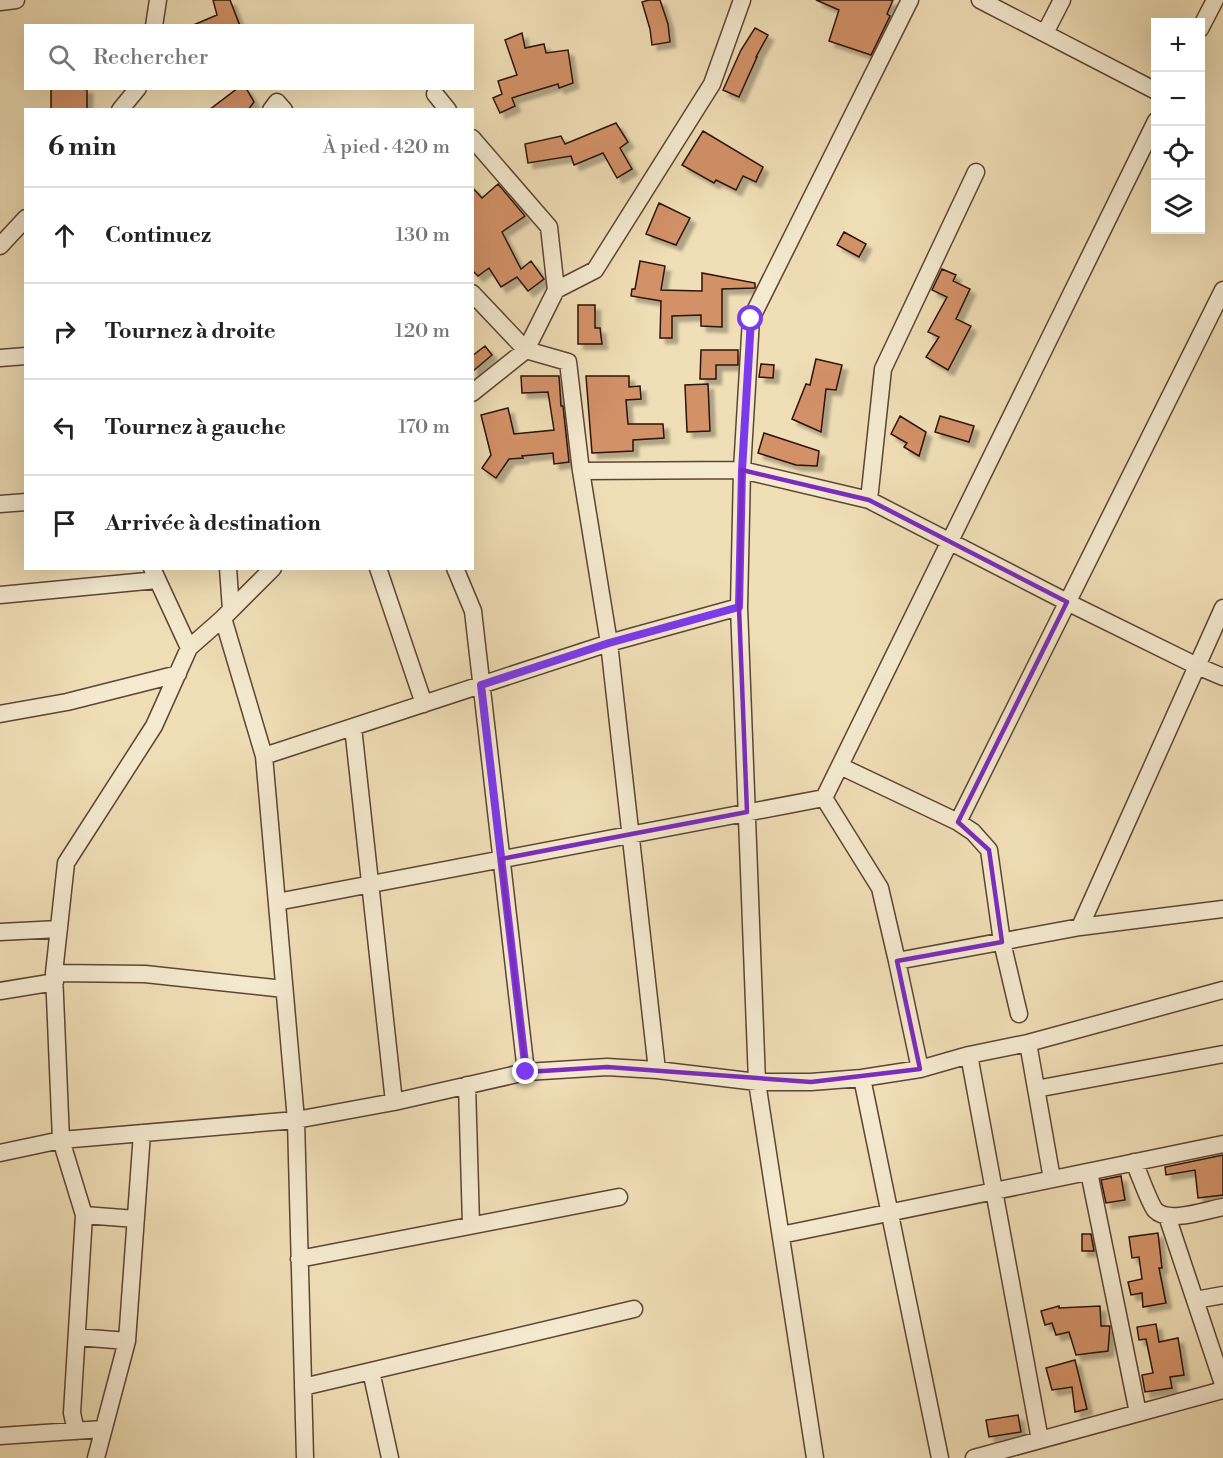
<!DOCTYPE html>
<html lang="fr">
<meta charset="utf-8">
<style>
body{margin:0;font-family:"Libre Bodoni",serif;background:#f6f6f6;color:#222}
.controls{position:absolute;right:18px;top:18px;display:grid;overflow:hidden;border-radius:0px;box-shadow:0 6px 24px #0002}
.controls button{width:54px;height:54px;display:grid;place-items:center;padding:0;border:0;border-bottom:2px solid #e0e0e0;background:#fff;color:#222;font:30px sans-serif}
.stop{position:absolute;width:18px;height:18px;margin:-14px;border:4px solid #7c3aed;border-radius:50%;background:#fff}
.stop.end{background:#7c3aed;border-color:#fff;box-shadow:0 2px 6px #0008}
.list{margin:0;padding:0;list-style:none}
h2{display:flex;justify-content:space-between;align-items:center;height:78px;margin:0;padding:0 24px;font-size:26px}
h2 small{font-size:20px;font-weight:400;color:#767676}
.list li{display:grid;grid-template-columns:39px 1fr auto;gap:18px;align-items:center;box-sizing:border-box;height:96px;padding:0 24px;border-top:2px solid #e0e0e0}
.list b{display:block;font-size:22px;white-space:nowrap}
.list em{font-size:20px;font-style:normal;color:#767676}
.icon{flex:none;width:33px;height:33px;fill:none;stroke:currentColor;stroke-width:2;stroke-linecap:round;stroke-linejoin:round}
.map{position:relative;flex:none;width:1223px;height:1458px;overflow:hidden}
.search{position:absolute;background:#fff;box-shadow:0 6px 24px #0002;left:24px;top:24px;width:450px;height:66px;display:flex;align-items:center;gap:15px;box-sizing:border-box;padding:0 21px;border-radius:0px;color:#767676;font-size:22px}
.panel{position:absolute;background:#fff;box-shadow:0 6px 24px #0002;left:24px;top:108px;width:450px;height:462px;border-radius:0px}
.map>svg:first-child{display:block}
.building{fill:#d39167;stroke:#2c1209;stroke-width:1.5;filter:url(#shadow)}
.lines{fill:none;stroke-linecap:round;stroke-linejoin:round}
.street-casing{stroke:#5d4534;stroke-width:19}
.street{stroke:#f5ead0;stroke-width:16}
.route{stroke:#7c3aed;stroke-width:8}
.marked{fill:none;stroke:#7b2cbf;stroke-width:4.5;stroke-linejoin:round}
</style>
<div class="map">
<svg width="1223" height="1458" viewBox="0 0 1223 1458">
<defs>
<filter id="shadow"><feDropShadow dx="5.5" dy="5.5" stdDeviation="1.5" flood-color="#0004"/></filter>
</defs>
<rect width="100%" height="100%" fill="#f0deb6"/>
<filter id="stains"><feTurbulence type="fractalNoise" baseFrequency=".00333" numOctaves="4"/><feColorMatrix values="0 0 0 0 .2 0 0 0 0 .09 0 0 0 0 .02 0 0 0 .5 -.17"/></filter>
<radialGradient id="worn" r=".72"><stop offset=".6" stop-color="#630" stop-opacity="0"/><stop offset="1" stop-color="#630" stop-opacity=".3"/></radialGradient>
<path class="building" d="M213,0H230L240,26H191L217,15Z
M649,0H660L668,24L670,42L652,45L650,29L642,2Z
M816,0H893L887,14L890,16L871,55L829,41L839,10Z
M755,28L768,35L756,57H757L739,97L723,90L741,50Z
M522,33L525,48L544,44L546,53L568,50L573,83L559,88L558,84L521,95L512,98L515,106L500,113L493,98L502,94L498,81L517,75L505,40Z
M51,88H87V110H51Z
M238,88H246L254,102L248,110H209Z
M616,123L628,142L620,148L632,169L617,178L603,153L574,165L571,156L528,163L525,144L561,136L565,144Z
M703,131L763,167L756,182L743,176L736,190L716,180L714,183L682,165Z
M498,184L525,216L502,232L521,269L531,261L544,279L528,291L517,277L501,287L489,268L478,276L472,270V187L482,198Z
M659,203L690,218L676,245L646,234Z
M844,232L866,244L859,257L837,245Z
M640,261L665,266L661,290L702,291V273L755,283V288L722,289V327L701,326V315L672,316V338H660L661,301L631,296L632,289H635Z
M942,269L956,275L953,281L970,289L956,319L971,326L948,370L926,357L939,337L928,332L947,297L932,290Z
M578,305H595V328H600L602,344H578Z
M485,346L492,355L472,372V356Z
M701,350H738V365H716V379H700Z
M816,359L842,365L836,390L826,389L821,432L792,419L806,384L810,385Z
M761,364L774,365L773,378L759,377Z
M521,376H559L561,406H563L569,462L554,464L553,453L522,456L523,458L509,459L496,478L482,468L491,455L481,415L508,408L514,434L554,430L548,392L522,393Z
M586,376H629V387L640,386L641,399L626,400L628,424H663L664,438L633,440V451L592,453Z
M708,384L710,431L687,432L685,385Z
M900,416L926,432L919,456L904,447L907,443L891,434Z
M940,416L974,426L969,442L935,432Z
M764,433L819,451L817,466L796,465L758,453Z
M1223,1155V1195L1198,1198L1195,1170L1166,1175L1165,1167Z
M1121,1176L1125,1200L1106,1203L1101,1180Z
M1158,1233L1162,1268H1159L1166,1303L1143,1307L1142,1293L1131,1295L1128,1282L1142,1279L1139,1257L1132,1258L1129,1237Z
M1082,1234H1091L1094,1251H1082Z
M1059,1306V1308L1100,1306L1101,1326H1110L1108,1351L1076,1355L1069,1332L1056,1335L1052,1323L1045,1325L1041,1311Z
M1156,1324L1159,1342L1178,1338L1184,1375L1170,1377L1172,1388L1145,1392L1142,1375L1153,1373L1146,1339L1139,1340L1137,1327Z
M1075,1360L1087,1409L1075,1412L1072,1387L1052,1390L1046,1368Z
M1018,1415L1021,1432L989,1437L986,1420Z"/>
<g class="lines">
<g class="street-casing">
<path id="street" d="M980,0L1156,91
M0,2L16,0
M154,26L158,0
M1200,29L1215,0
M1045,33L1062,0
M435,94L448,110
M120,110L138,88
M271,110L277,102L284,110
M472,138L549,227L556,290L526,350L472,293
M0,246L26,218
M556,290L595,270L712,84L742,0
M0,358L26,356
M472,393L526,350L568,362L581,471L609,643L657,1070
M581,471L742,470L869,500L1067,602L1197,666L1223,677
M869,500L883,369L976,172
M0,504L26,502
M228,568L231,610
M378,568L424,704
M455,568L473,611L526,1072
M0,595L157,580
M223,618L273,568
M189,648L223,618L264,756L296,1120L305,1458
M0,714L67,702L178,674
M353,727L394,1102
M264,756L609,643L739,607
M840,766L958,822L973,832L989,850L1002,942L1019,1014
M824,798L1156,121
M824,798L880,888L897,961L1080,927L1223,909
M958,822L1223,290
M277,902L824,798
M1080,927L1223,608
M0,932L59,929
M897,961L920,1069
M54,973L66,863L154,726L189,648L152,568
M0,991L55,982
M1028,1043L1052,1179
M969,1055L1040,1440
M862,1078L940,1458
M467,1085L471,1225
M1036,1089L1223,1054
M0,1153L61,1140L296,1120L394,1102L526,1072L607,1067L657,1070L757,1082H811L862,1078L920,1069L969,1055L1028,1043L1223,990
M1134,1162C1139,1173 1149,1202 1155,1210C1168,1224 1206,1210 1223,1207
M1089,1172L1138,1413
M84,1215L136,1219
M1167,1216L1223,1384
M781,1235L1223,1144
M299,1259L619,1197
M1195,1300L1223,1295
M77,1337L127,1341
M371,1371L390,1458
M303,1387L634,1309
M76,1431L72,1413L84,1215L61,1140L54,973L145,974L284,989
M0,1436L103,1429
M96,1458L127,1341L142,1133
M815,1458L757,1082L739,607L742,470L751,319L910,0
M974,1458L1223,1390"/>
</g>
<use href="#street" class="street"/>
</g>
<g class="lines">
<path class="route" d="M526,1072L481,685L609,643L739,607L742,470L751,319"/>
</g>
<path class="marked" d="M742,470L869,500L1067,602L958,822L989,850L1002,942L897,961L920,1069L811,1082L607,1067L526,1072L501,859L747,812L739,607Z"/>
<rect width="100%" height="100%" filter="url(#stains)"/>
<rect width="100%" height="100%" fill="url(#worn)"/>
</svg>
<div class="controls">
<button>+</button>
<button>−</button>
<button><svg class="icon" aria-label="locate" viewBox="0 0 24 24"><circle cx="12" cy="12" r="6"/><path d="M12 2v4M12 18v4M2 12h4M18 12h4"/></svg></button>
<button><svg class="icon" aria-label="layers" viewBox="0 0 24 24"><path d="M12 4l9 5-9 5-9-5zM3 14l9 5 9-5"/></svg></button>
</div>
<div class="stop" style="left:751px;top:319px"></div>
<div class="stop end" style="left:526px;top:1072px"></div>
<div class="search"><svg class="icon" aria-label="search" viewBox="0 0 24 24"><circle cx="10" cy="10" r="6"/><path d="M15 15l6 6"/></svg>Rechercher</div>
<section class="panel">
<h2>6 min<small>À pied · 420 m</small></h2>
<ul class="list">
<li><svg class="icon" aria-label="ahead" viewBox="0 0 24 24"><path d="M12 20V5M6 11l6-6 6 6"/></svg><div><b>Continuez</b></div><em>130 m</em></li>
<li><svg class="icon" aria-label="right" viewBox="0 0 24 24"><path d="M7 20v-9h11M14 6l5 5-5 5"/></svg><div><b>Tournez à droite</b></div><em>120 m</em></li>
<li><svg class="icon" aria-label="left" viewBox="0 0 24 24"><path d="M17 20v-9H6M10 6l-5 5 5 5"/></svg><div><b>Tournez à gauche</b></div><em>170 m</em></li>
<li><svg class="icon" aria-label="arrive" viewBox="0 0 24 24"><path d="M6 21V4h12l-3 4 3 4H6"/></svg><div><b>Arrivée à destination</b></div></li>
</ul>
</section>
</div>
